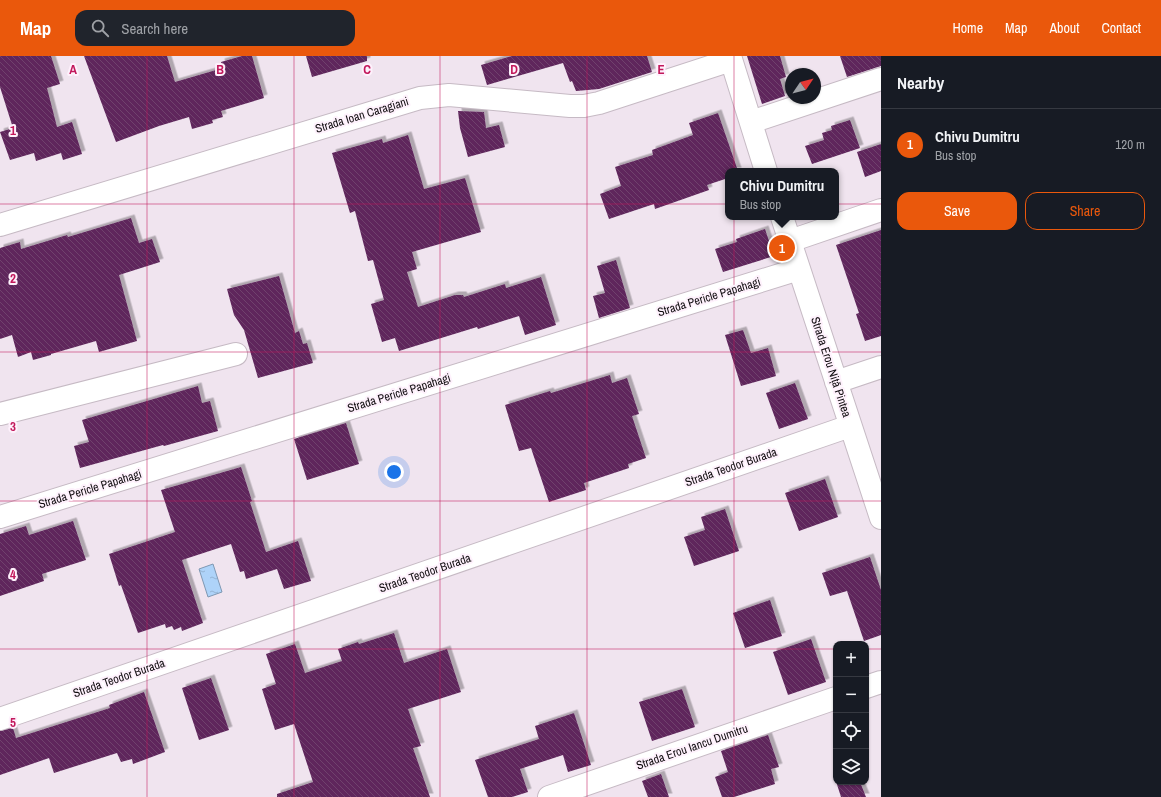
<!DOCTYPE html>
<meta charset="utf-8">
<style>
body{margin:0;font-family:"Archivo Narrow",sans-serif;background:#20242c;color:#f1f3f6}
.controls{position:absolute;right:12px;bottom:12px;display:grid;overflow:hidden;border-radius:8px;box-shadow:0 1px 3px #0004}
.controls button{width:36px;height:36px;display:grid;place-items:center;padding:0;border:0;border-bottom:1px solid #363941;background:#171b24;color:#f1f3f6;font:20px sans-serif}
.compass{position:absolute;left:785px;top:12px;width:36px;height:36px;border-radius:50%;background:#171b24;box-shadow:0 1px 3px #0004;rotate:55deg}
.you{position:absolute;left:394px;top:416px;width:14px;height:14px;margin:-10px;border:3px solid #fff;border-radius:50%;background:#1a73e8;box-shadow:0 0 0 6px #1a73e833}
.badge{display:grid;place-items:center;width:26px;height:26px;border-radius:50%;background:#ea580c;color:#fff;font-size:13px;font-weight:700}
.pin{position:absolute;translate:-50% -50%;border:2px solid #fff;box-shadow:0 1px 4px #0006}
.popup{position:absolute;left:725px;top:112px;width:114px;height:52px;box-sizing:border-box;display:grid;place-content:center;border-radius:8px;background:#171b24;filter:drop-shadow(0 1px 3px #0005);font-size:13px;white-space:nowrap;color:#9ea1a6}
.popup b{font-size:15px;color:#f1f3f6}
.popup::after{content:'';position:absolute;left:50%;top:100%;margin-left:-8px;border:8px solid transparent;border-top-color:#171b24}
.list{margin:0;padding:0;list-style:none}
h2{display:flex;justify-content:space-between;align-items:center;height:52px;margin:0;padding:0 16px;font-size:17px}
h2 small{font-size:13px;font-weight:400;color:#9ea1a6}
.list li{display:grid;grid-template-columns:26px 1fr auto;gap:12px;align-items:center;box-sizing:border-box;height:72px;padding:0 16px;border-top:1px solid #363941}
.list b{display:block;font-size:15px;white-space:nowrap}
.list p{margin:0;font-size:13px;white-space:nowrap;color:#9ea1a6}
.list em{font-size:13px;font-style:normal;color:#9ea1a6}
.actions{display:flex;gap:8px;padding:12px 16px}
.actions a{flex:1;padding:9px 0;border:1px solid #ea580c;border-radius:12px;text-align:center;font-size:14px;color:#ea580c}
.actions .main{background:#ea580c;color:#fff}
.icon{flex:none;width:22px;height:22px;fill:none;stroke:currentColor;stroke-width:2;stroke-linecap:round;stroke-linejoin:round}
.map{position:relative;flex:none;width:881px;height:741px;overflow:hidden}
header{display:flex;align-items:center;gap:24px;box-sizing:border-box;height:56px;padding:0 20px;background:#ea580c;color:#fff}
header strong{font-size:19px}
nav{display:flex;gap:22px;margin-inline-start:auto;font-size:14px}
.search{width:280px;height:36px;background:#20242c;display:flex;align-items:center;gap:10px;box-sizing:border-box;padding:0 14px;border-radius:12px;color:#9ea1a6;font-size:15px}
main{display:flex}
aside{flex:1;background:#171b24}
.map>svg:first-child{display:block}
.water{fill:url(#water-ripples);stroke:#7f98b3}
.building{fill:url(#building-back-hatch);filter:url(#shadow)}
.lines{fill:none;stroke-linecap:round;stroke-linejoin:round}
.minor-casing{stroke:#c6bac4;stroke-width:24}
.minor{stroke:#fff;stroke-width:22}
.grid{fill:none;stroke:#c2185b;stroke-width:1;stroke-opacity:0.55}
.labels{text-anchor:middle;stroke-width:4;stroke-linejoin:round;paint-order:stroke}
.street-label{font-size:12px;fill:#110d10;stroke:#fef1fc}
.grid-label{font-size:13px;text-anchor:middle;font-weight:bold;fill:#c2185b;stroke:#fef1fc;stroke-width:4;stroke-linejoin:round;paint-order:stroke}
</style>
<header>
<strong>Map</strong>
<div class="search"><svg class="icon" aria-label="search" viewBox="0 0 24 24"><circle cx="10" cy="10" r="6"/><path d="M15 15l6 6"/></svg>Search here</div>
<nav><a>Home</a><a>Map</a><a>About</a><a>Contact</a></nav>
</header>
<main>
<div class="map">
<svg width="881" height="741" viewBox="0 0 881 741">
<defs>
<pattern id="water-ripples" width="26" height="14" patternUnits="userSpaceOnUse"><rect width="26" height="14" fill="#aed3f9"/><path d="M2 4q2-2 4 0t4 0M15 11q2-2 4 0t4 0" fill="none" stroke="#95b4d4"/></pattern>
<pattern id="building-back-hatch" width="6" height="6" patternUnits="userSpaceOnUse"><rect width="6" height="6" fill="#5e255b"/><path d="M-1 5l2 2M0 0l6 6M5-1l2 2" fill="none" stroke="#70426d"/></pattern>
<filter id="shadow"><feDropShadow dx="3.5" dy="-3.5" stdDeviation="0" flood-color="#0004"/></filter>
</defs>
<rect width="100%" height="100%" fill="#f0e4ef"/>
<path class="water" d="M213,508L222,536L208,541L199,513Z"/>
<path class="building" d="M0,0H51L60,28L47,32L57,71L72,66L82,98L63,104L61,97L36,105L34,97L10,104L0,76L13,72L0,31Z
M84,0H167L175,26L223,12L221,6L242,0H252L264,42L221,55L223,61L212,64L213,67L192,73L189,61L159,70L116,86Z
M306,0H367V5L312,21Z
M512,0H647L652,16L599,33L576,35L572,25L570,26L563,7L487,29L481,9Z
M747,0H780L786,21L780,23L785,40L762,48Z
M840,0H881V10L847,21Z
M458,55L484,56L486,72L499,69L505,91L468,101L460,72Z
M718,57L738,115H728V122L707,129L709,134L655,153L654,148L609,163L600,138L621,130L615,111L653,99L652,94L693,79L689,67Z
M850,64L860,92L812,108L805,90L824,84L822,77L832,74L831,70Z
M408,79L424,133L465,122L481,176L412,196L417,213L407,216L418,251L455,239H463L464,241L505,228L506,232L541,221L556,269L525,279L519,260L478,273L477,271L399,295L395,282L382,286L371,248L384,244L373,204L368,205L355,155L350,157L332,97L382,83L383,87Z
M881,88V115L865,121L857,96Z
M131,162L139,187L152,183L160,206L119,219L137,285L99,296L96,285L51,298V299L33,304L31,296L18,301L12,279L0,283V192L20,186L21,193L67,179L68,181Z
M765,173L774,200L723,216L715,193L737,186L736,183Z
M881,174V280L865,285L856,258L859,257L836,189Z
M616,204L630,252L599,262L593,240L605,237L597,210Z
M279,220L295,277L299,275L303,288L307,287L313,307L258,322L244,274L234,259L227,233Z
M743,274L751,297L768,292L776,320L741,330L725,279Z
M610,319L612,327L627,322L639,358L632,360L646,402L628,408L629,412L584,427L586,434L549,446L531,392L519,395L505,349L550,335L551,337Z
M795,327L808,363L779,373L766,337Z
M198,330L202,347L210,345L218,375L164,390L163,389L80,412L74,390L89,386L82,364Z
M346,367L359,408L307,424L294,383Z
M241,411L252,445L250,446L266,496L298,485L311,525L284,533L277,513L246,523L244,515L240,516L231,488L182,504L203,567L182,575L181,571L174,574L172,570L166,572L165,568L138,577L121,529L119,530L109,498L175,476L161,434Z
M825,423L838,461L799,475L785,437Z
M725,453L739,495L694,510L684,481L705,474L701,461Z
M73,465L86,504L42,518L44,525L0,540V478L26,470L29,479Z
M870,501L881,534V579L864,585L847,535L830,540L822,517Z
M770,544L782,580L745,592L733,557Z
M394,577L404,607L447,593L461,636L408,653L421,690L413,692L430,741H277V738L313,726L294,668L275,674L262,633L276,628L266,598L295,588L305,617L342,605L338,593L358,586L359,588Z
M811,583L826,626L788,639L773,596Z
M211,622L229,674L199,684L182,632Z
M682,633L695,671L652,685L639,646Z
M144,636L165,696L133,708L132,703L121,706L117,697L54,717L49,702L0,719V675L13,672L16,682L110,652L109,649Z
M574,657L591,709L568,716L563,699L520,713L528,736L512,741H488L475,704L539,683L535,670Z
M768,679L779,711L771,713L775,728L734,741H722L715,721L728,716L721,695Z
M836,715V726H860L866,741H841L833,716Z
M661,718L669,741H648L642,725Z"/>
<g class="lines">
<g class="minor-casing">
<path id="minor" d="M730,0L766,115
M751,66L881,23
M782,161L881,462
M0,169L420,42L449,39L570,50H584L599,47L731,4
M790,185L881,154
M836,326L881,311
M0,358L236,298
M0,461L799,213
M866,631L881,626
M0,663L850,370
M549,741L836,642"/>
</g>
<use href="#minor" class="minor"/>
</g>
<path class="grid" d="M147,0V741M294,0V741M440,0V741M587,0V741M734,0V741M0,148H881M0,296H881M0,445H881M0,593H836M866,593H881"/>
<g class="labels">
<g class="street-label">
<text transform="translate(362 59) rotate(-17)" y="4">Strada Ioan Caragiani</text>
<text transform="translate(709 241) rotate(-17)" y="4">Strada Pericle Papahagi</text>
<text transform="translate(831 311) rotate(72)" y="4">Strada Erou Niță Pintea</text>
<text transform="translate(399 337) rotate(-17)" y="4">Strada Pericle Papahagi</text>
<text transform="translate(731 411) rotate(-19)" y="4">Strada Teodor Burada</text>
<text transform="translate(90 433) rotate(-17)" y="4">Strada Pericle Papahagi</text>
<text transform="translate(425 517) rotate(-19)" y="4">Strada Teodor Burada</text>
<text transform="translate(119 622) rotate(-19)" y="4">Strada Teodor Burada</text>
<text transform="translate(692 691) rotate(-19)" y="4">Strada Erou Iancu Dumitru</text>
</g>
</g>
<g class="grid-label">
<text x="73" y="18">A</text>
<text x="220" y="18">B</text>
<text x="367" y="18">C</text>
<text x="514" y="18">D</text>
<text x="661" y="18">E</text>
<text x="13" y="79">1</text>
<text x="13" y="227">2</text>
<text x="13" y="375">3</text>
<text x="13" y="523">4</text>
<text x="13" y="671">5</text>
</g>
</svg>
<div class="controls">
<button>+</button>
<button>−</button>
<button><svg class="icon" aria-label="locate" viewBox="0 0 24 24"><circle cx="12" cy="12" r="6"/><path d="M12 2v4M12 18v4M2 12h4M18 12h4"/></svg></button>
<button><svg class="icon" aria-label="layers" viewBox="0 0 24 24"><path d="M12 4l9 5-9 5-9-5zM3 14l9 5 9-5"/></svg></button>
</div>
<svg class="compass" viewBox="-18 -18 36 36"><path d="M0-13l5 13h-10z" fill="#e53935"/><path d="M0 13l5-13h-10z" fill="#9ea1a6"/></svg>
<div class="you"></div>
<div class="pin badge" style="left:782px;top:192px">1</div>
<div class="popup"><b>Chivu Dumitru</b>Bus stop</div>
</div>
<aside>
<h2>Nearby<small></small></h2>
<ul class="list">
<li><span class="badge">1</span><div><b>Chivu Dumitru</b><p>Bus stop</p></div><em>120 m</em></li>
</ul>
<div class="actions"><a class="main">Save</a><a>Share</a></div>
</aside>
</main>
